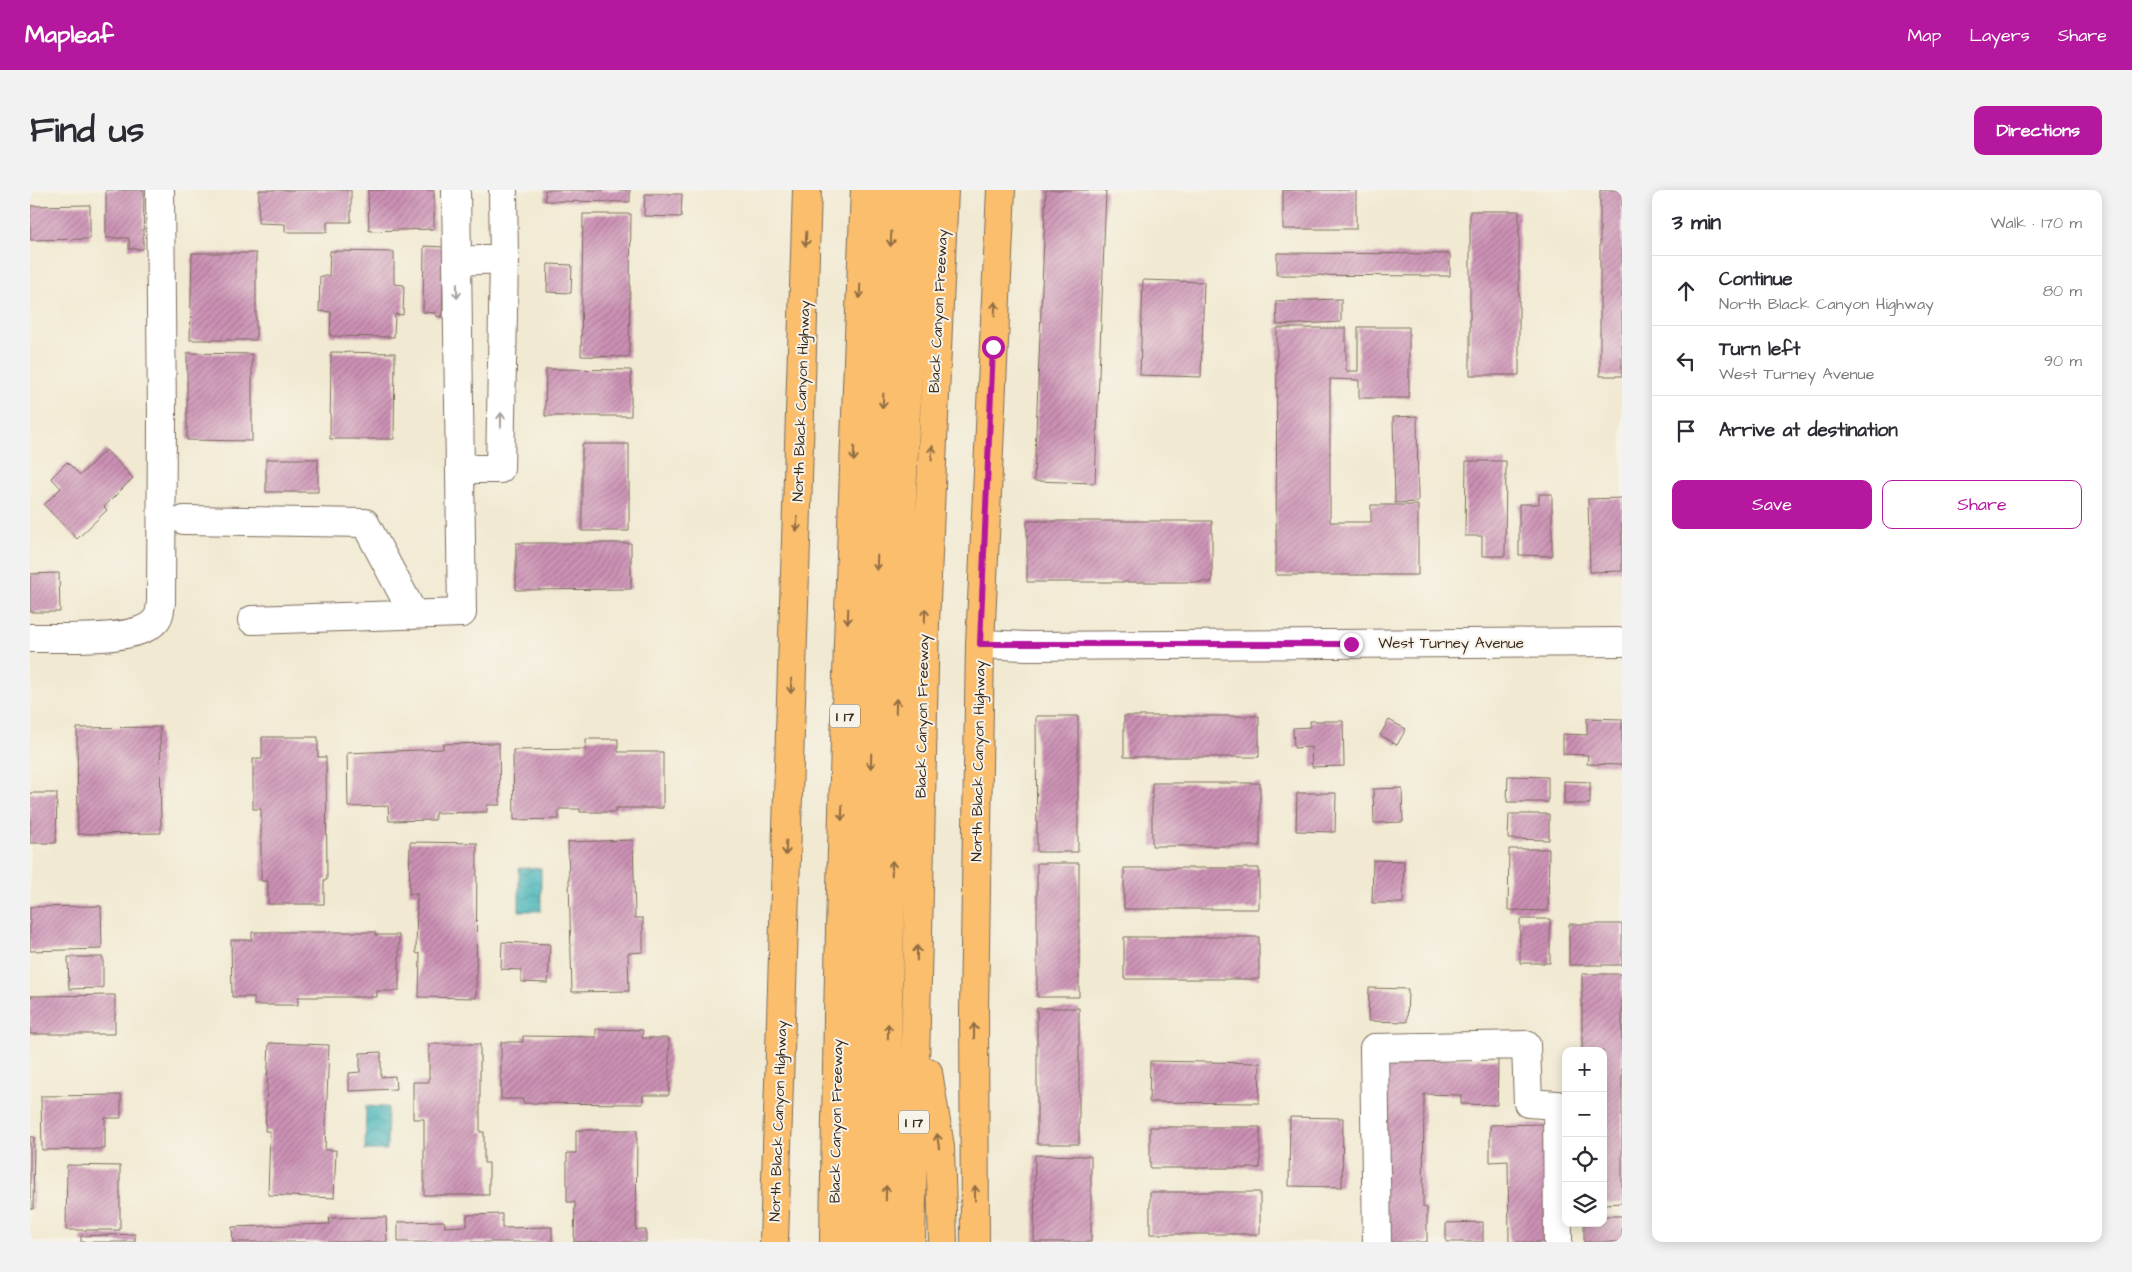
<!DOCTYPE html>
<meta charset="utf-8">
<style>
body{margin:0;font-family:"Architects Daughter",sans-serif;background:#f2f2f3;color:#2b2b33}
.controls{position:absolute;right:15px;bottom:15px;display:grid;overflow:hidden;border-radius:10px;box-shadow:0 2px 12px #0003}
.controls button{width:45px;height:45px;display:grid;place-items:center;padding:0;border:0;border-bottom:1px solid #e1e1e2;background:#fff;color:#2b2b33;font:25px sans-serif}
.stop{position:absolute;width:15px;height:15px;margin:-11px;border:4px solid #b5179e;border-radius:50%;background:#fff}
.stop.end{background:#b5179e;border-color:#fff;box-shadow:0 1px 5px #0008}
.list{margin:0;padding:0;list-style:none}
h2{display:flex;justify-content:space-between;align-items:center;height:65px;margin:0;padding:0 20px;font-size:21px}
h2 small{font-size:16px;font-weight:400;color:#7c7c81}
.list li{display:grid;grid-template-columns:32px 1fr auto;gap:15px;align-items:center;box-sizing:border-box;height:70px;padding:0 20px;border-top:1px solid #e1e1e2}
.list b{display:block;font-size:19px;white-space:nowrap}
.list p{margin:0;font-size:16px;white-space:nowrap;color:#7c7c81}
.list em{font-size:16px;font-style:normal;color:#7c7c81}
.actions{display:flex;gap:10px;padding:15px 20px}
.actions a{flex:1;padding:11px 0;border:1px solid #b5179e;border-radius:10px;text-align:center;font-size:18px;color:#b5179e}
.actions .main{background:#b5179e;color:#fff}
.icon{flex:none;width:28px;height:28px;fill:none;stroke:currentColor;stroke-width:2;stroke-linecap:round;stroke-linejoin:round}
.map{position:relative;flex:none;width:1592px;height:1052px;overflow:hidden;border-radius:10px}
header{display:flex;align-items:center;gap:30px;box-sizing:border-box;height:70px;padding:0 25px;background:#b5179e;color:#fff}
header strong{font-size:24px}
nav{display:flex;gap:28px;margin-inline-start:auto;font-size:18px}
.intro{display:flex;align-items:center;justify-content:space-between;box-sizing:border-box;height:120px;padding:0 30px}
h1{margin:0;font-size:35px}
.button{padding:12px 22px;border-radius:10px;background:#b5179e;color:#fff;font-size:18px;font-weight:700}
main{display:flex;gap:30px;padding:0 30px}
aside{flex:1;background:#fff;border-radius:10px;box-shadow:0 2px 12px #0003}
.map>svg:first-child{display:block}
.water{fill:url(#water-waves);stroke:#406f6c}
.building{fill:url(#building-hatch)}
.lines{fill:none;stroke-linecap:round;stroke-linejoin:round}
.minor-casing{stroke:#7b6d5d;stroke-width:30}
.major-casing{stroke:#7b6d5d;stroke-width:30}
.highway-casing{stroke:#7b6d5d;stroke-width:30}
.minor{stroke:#fff;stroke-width:28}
.major{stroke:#fabe6d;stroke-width:28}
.highway{stroke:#fabe6d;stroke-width:28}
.oneway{stroke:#916d42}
.oneway2{stroke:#a79f9a}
.route{stroke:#b5179e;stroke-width:6}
.labels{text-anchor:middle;stroke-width:4;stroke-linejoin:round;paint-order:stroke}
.shield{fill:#f7f3e8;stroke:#73665b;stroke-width:1}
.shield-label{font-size:14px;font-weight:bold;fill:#3b2a1e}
.street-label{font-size:15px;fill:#3b2a1e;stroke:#f7f3e8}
</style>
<header>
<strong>Mapleaf</strong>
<nav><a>Map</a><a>Layers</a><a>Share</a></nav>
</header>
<div class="intro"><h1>Find us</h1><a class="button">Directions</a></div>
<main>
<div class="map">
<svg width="1592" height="1052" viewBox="0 0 1592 1052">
<defs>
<pattern id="water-waves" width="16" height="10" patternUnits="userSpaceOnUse" patternTransform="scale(1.25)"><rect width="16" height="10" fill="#44b4ba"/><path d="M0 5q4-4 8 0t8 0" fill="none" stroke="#3a9397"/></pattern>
<pattern id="building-hatch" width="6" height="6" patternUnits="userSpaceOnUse" patternTransform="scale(1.25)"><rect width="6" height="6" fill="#cc91b5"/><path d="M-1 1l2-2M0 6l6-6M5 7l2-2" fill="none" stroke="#a77793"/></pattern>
</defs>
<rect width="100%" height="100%" fill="#f7f3e8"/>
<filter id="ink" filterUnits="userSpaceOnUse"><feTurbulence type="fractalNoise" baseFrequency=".02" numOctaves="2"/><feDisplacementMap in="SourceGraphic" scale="10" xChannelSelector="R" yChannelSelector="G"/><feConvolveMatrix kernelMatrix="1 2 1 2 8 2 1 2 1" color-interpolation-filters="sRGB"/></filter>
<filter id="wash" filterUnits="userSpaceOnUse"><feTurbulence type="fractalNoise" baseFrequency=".0096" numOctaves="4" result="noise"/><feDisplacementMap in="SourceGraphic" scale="20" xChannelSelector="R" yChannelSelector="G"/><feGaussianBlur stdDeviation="1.12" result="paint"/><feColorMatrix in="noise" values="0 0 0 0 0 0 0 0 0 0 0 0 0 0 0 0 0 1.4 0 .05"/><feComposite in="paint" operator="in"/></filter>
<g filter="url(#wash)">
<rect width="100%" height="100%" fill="#f1e9d1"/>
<path class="water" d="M489,678H511V721H489Z
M336,916L358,917L357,960H335Z"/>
<g id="blocks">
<path class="building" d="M76,0H114L113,59H99V48H76Z
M229,0H321V32H297V42H255V34L228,33Z
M338,0H404V39L339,41Z
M515,0H600V12L515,11Z
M1016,0H1076L1065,293L1004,291Z
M1253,0H1326V39H1253Z
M1570,0H1592V186H1570Z
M615,4H652L651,27L614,26Z
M60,15V49L0,50V16Z
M1440,21H1489V185H1440Z
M553,24H601L599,167L551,166Z
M394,56L414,57L412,127L406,126V123L393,122Z
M300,61L364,62V94L374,95L373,125L365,124L364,147L300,146L301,122L289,121L290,86H299Z
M162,63H226V150H160Z
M1247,63L1420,64V86L1247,85Z
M518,74L542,75L541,103L517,102Z
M1113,90L1174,92L1171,187L1110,185Z
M1311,109V132L1247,135L1246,111Z
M1328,137H1379V208H1329V190L1300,189V332H1341V315H1388V385H1246L1247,138H1316V181H1328Z
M301,162L365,163L364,249H300Z
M157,163L222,164V251L157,250Z
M516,179L601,180V226H515Z
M1387,226L1388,312L1365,313L1363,227Z
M552,254H599V341H552Z
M76,260L103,288L74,317L77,320L47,349L14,315L31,298L21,288L37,272L50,285Z
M236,269H288V302H236Z
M1436,271H1476L1475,366H1452V346H1435Z
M1509,304H1522V366L1489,365V314H1509Z
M1592,308V381L1560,382L1558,309Z
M997,331H1182V392H997Z
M486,353H601V399L486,400Z
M29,383L30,422H0V384Z
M1006,526H1048V662H1007Z
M1094,526H1229V567H1094Z
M1557,528L1592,529V575L1557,574L1558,565L1533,564V544L1557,545Z
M1359,530L1376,539L1367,555L1350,545Z
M1280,531H1313L1314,576L1282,577L1281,557L1264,558L1263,538L1280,537Z
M130,537L131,643L48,644L47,538Z
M232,547H288V567H296L297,690H294V714H238V691H231V619H223V569H232Z
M556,549H588V562H633V618H586V622H550V619H529V629L484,630L483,560L556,559Z
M469,553L470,615H457V622L405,623V630L359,631L358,616L318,617L317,563L413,559V554Z
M1478,586L1518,587V612H1477Z
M1534,591L1560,592V614H1534Z
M1122,593H1230V656H1122Z
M1372,598L1373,632L1344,633L1343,599Z
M0,603H27L26,653H0Z
M1267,603H1306L1305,642L1266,641Z
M1479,624H1519V650L1478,649Z
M603,650L605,728H613V762L598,763L599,801L542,802L538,652Z
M380,652L447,653L446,808L389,807L390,764L386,763L387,704H379Z
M1479,659H1519L1518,721L1478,720Z
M1343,670L1374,671L1373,713H1342Z
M1007,673H1049V807H1007Z
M1094,678H1229V719H1094Z
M71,716L72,759L0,761V717Z
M1490,729H1520V773H1490Z
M1539,734H1592V775H1539Z
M222,742H345V745H369V801H347V807H268V815H224V807H202L201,750H222Z
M1094,747H1229V789H1094Z
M472,752L520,754L518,793L491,792V780L471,779Z
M38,767H73V798L39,799Z
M1552,784H1592V1013L1573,1014V861H1552Z
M1339,798L1378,799L1377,832L1338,831Z
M85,805V844H0V806Z
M1007,818H1049V954H1007Z
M566,839L613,840L612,848H639V905H613V914L493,913V909H471V852H493V846L566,847Z
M239,853L299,855L295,960H306L304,1008L238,1005L240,941H235Z
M399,854H450V942H454V973H459V1005H394V929H383V892H399Z
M351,862V887L365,886L366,899L319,901V883L330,882V863Z
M1352,868L1468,869L1467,915L1431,914V905L1394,904L1393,1017L1397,1018V1052H1351Z
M1120,871L1230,873L1229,913L1119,912Z
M91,905V928H75V959L12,960L11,906Z
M1260,927L1313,928L1312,997L1259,996Z
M1516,934L1517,1052H1479L1478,971L1460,972V935Z
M1120,937H1230V978H1120Z
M546,940H607L606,1040H616V1052H544L545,1012H537V963H546Z
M0,947H4L3,1019H0Z
M1005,965L1061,966V1052H1004Z
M37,975L90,976V1040H36Z
M1120,1002H1230V1044H1120Z
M472,1024V1038L522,1037V1052H368V1032L414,1031L415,1037L437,1036V1025Z
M1573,1026H1592V1052H1554V1033H1573Z
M356,1027L357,1052H203L202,1037L300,1034L299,1028Z
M1453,1032V1052H1416V1033Z
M105,1044V1052H51V1046Z"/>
</g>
</g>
<g filter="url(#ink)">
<use href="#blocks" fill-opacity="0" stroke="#7b6d5d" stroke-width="1"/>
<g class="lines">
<g class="minor-casing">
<path id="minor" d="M427,71L474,69
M430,279H470L474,69L473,0
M154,330L335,333L384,425
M222,430L432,423L426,0
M0,448C28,447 107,453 125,431C130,426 130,419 131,413L132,229L130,0
M950,454L997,456L1592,452
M1347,1052L1344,858L1496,855L1498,913L1527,915L1528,1052"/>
</g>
<g class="major-casing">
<path id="major" d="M744,1052L777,0
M945,1052L944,820L950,454L971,0"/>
</g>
<g class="highway-casing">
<path id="highway" d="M898,882L910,957L913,1052
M804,1052C809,701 820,351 835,0
M831,1052C835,701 846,350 863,0
M855,1052L858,805L873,281L887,0
M881,1052L895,433L914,0"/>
</g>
<use href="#minor" class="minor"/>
<use href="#major" class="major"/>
<use href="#highway" class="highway"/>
</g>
<defs><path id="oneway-shaft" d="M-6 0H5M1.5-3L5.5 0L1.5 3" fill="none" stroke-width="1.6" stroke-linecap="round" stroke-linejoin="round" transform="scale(1.25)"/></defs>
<g class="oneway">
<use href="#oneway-shaft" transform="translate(776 49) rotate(92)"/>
<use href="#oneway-shaft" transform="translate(861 49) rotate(93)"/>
<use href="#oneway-shaft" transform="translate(830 101) rotate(92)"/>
<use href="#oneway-shaft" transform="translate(965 119) rotate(-87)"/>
<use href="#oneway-shaft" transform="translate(853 211) rotate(93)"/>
<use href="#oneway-shaft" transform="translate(902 263) rotate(-87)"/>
<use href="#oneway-shaft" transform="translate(824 264) rotate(92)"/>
<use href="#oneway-shaft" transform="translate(767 334) rotate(92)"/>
<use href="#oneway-shaft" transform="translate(847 373) rotate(92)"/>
<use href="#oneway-shaft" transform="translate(818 426) rotate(92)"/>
<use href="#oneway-shaft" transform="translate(895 426) rotate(-88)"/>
<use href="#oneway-shaft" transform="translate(761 496) rotate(92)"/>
<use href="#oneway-shaft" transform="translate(866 516) rotate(-88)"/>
<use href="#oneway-shaft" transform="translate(841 571) rotate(92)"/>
<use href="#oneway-shaft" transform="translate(812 623) rotate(92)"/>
<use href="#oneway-shaft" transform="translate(756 658) rotate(92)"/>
<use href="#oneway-shaft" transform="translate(862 678) rotate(-88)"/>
<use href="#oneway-shaft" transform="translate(887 763) rotate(-89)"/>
<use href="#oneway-shaft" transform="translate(858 841) rotate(-89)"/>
<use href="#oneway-shaft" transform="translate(944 841) rotate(-90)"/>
<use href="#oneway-shaft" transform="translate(908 951) rotate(-98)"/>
<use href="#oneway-shaft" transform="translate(856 1003) rotate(-89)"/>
<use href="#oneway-shaft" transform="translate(945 1003) rotate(-90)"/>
</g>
<g class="oneway2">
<use href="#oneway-shaft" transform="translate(427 101) rotate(89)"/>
<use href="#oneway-shaft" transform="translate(471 230) rotate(-89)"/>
</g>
</g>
<g class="lines" filter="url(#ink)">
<path class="route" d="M963,157L950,454H1321"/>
</g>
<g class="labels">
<g class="shield">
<rect x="800" y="514.5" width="30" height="23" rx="4"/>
<rect x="869" y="920.5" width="30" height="23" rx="4"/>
</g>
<g class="shield-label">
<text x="815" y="531">I 17</text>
<text x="884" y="937">I 17</text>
</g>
<g class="street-label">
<text transform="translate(908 121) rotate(-87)" y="5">Black Canyon Freeway</text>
<text transform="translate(771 211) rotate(-88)" y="5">North Black Canyon Highway</text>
<text x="1421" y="458">West Turney Avenue</text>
<text transform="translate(892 526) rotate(-89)" y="5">Black Canyon Freeway</text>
<text transform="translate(948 571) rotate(-89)" y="5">North Black Canyon Highway</text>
<text transform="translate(748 931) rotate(-88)" y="5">North Black Canyon Highway</text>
<text transform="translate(806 931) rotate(-89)" y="5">Black Canyon Freeway</text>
</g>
</g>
</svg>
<div class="controls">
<button>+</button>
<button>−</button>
<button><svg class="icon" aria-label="locate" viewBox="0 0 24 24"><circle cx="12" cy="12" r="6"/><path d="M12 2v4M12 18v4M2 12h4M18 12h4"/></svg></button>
<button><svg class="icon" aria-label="layers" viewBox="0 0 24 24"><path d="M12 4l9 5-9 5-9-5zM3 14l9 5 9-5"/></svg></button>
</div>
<div class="stop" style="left:963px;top:157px"></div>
<div class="stop end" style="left:1321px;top:454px"></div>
</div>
<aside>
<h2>3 min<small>Walk · 170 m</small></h2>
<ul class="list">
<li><svg class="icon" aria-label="ahead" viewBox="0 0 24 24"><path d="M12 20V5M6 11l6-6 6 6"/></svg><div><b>Continue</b><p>North Black Canyon Highway</p></div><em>80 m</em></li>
<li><svg class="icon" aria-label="left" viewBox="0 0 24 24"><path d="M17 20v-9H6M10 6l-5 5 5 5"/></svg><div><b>Turn left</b><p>West Turney Avenue</p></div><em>90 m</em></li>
<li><svg class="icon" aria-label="arrive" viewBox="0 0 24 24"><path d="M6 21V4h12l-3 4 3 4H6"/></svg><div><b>Arrive at destination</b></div></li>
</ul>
<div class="actions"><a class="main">Save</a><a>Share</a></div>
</aside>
</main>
